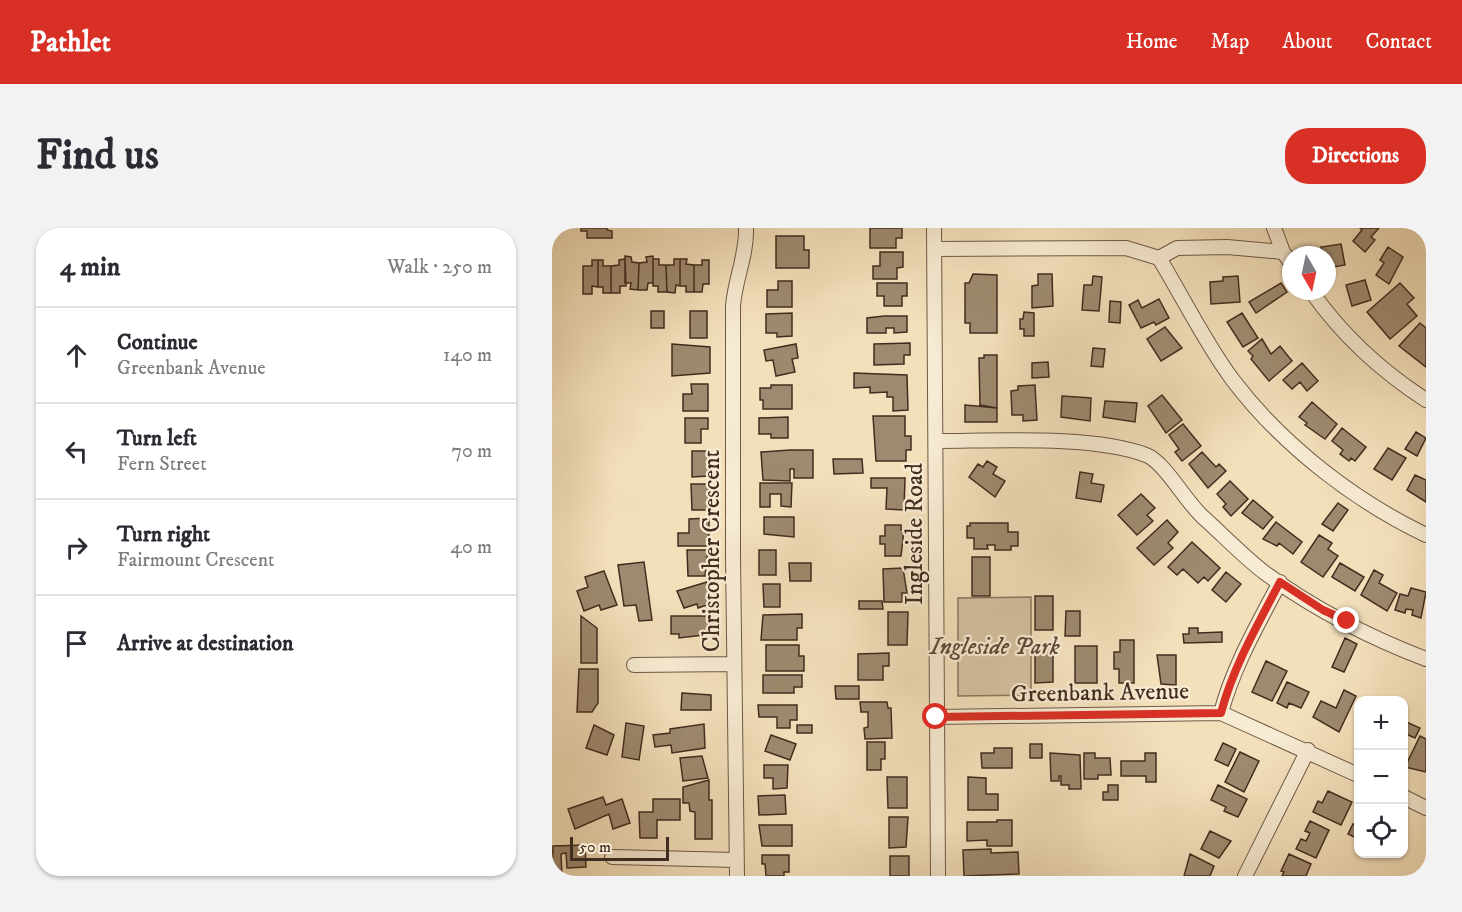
<!DOCTYPE html>
<meta charset="utf-8">
<style>
body{margin:0;font-family:"IM FELL DW Pica",serif;background:#f2f2f3;color:#2b2b33}
.controls{position:absolute;right:18px;bottom:18px;display:grid;overflow:hidden;border-radius:12px;box-shadow:0 2px 4px #0004}
.controls button{width:54px;height:54px;display:grid;place-items:center;padding:0;border:0;border-bottom:2px solid #e1e1e2;background:#fff;color:#2b2b33;font:30px sans-serif}
.compass{position:absolute;left:730px;top:18px;width:54px;height:54px;border-radius:50%;background:#fff;box-shadow:0 2px 4px #0004;rotate:171deg}
.scale{position:absolute;left:18px;bottom:15px;width:99px;box-sizing:border-box;padding-left:6px;border:3px solid #422c1f;border-top:0;font-size:16px;line-height:21px;white-space:nowrap;color:#422c1f;-webkit-text-stroke:4px #f7ebd3;paint-order:stroke}
.stop{position:absolute;width:18px;height:18px;margin:-14px;border:4px solid #d93025;border-radius:50%;background:#fff}
.stop.end{background:#d93025;border-color:#fff;box-shadow:0 2px 6px #0008}
.list{margin:0;padding:0;list-style:none}
h2{display:flex;justify-content:space-between;align-items:center;height:78px;margin:0;padding:0 24px;font-size:26px}
h2 small{font-size:20px;font-weight:400;color:#7c7c81}
.list li{display:grid;grid-template-columns:39px 1fr auto;gap:18px;align-items:center;box-sizing:border-box;height:96px;padding:0 24px;border-top:2px solid #e1e1e2}
.list b{display:block;font-size:22px;white-space:nowrap}
.list p{margin:0;font-size:20px;white-space:nowrap;color:#7c7c81}
.list em{font-size:20px;font-style:normal;color:#7c7c81}
.icon{flex:none;width:33px;height:33px;fill:none;stroke:currentColor;stroke-width:2;stroke-linecap:round;stroke-linejoin:round}
.map{position:relative;flex:none;width:874px;height:648px;overflow:hidden;border-radius:24px}
header{display:flex;align-items:center;gap:36px;box-sizing:border-box;height:84px;padding:0 30px;background:#d93025;color:#fff}
header strong{font-size:28px}
nav{display:flex;gap:33px;margin-inline-start:auto;font-size:21px}
.intro{display:flex;align-items:center;justify-content:space-between;box-sizing:border-box;height:144px;padding:0 36px}
h1{margin:0;font-size:42px}
.button{padding:15px 27px;border-radius:24px;background:#d93025;color:#fff;font-size:21px;font-weight:700}
main{display:flex;gap:36px;padding:0 36px}
aside{flex:1;background:#fff;border-radius:24px;box-shadow:0 2px 4px #0004}
.map>svg:first-child{display:block}
.green{fill:#d5c1a0;stroke:#8c7660;stroke-width:1.5}
.building{fill:#9e8a70;stroke:#422c1f;stroke-width:1.5}
.lines{fill:none;stroke-linecap:round;stroke-linejoin:round}
.street-casing{stroke:#6e5946;stroke-width:16}
.street{stroke:#f7ebd3;stroke-width:14}
.route{stroke:#d93025;stroke-width:8}
.labels{text-anchor:middle;stroke-width:4.5;stroke-linejoin:round;paint-order:stroke}
.street-label{font-size:24px;fill:#422c1f;stroke:#f7ebd3}
.park-label{font-size:24px;font-style:italic;fill:#5f4a39;stroke:#f7ebd3}
</style>
<header>
<strong>Pathlet</strong>
<nav><a>Home</a><a>Map</a><a>About</a><a>Contact</a></nav>
</header>
<div class="intro"><h1>Find us</h1><a class="button">Directions</a></div>
<main>
<aside>
<h2>4 min<small>Walk · 250 m</small></h2>
<ul class="list">
<li><svg class="icon" aria-label="ahead" viewBox="0 0 24 24"><path d="M12 20V5M6 11l6-6 6 6"/></svg><div><b>Continue</b><p>Greenbank Avenue</p></div><em>140 m</em></li>
<li><svg class="icon" aria-label="left" viewBox="0 0 24 24"><path d="M17 20v-9H6M10 6l-5 5 5 5"/></svg><div><b>Turn left</b><p>Fern Street</p></div><em>70 m</em></li>
<li><svg class="icon" aria-label="right" viewBox="0 0 24 24"><path d="M7 20v-9h11M14 6l5 5-5 5"/></svg><div><b>Turn right</b><p>Fairmount Crescent</p></div><em>40 m</em></li>
<li><svg class="icon" aria-label="arrive" viewBox="0 0 24 24"><path d="M6 21V4h12l-3 4 3 4H6"/></svg><div><b>Arrive at destination</b></div></li>
</ul>
</aside>
<div class="map">
<svg width="874" height="648" viewBox="0 0 874 648">
<rect width="100%" height="100%" fill="#f3e0bb"/>
<filter id="stains"><feTurbulence type="fractalNoise" baseFrequency=".00333" numOctaves="4"/><feColorMatrix values="0 0 0 0 .2 0 0 0 0 .09 0 0 0 0 .02 0 0 0 .5 -.17"/></filter>
<radialGradient id="worn" r=".72"><stop offset=".6" stop-color="#630" stop-opacity="0"/><stop offset="1" stop-color="#630" stop-opacity=".3"/></radialGradient>
<path class="green" d="M479,369V467L406,468V370Z"/>
<path class="building" d="M29,0H55V2L60,3V10H35V3H29Z
M318,0H350V10H344V20H318Z
M808,0H827L819,9L823,12L813,24L801,13L810,2Z
M224,8H252V22H257V40H224Z
M789,16L793,37L775,40V27H771L769,19Z
M836,19L851,29L837,56L824,47L832,35L828,32Z
M328,24H351V39L345,40V51H321V38H328Z
M73,28L79,29L80,34L87,35L86,62L78,61L79,55H73Z
M101,28V55H96L95,62H86L87,35L95,34L94,29Z
M73,31L74,58H68V65H59V38L67,37V32Z
M101,31H107V37H114L115,64H106V58H101Z
M122,31H128V58L124,57L123,65L115,64L114,37H122Z
M128,31H135L134,36L142,37V64H134V58H128Z
M40,32H46V59L40,58V66H31V38H40Z
M46,32H51V38H59V65H51V59H46Z
M150,32H157V56H151L150,64H142V37H150Z
M421,46L445,47V105H418V95H413V55H417Z
M486,46H500L501,78L480,80V58L486,57Z
M541,48L550,49L547,83L530,82L532,57H540Z
M686,48L688,74L659,76L658,54L671,53V49Z
M813,52L819,72L800,78L794,57Z
M226,53H240V79H215V62H226Z
M325,55H355V68H350V78H332V68H325Z
M729,55L735,64L704,85L697,74Z
M848,55L862,70L855,76L865,88L838,111L815,84Z
M607,71L617,90L604,97L602,94L589,100L577,77L586,72L590,80Z
M558,73L569,74L568,95L557,94Z
M99,83H112V100H99Z
M138,83H155V110H138Z
M472,84L482,85V108H472V101H468V91H471Z
M240,85V108L225,109V105H214V86Z
M690,85L706,110L691,119L675,94Z
M332,88H355V104L342,105V100H334V105H315V90Z
M868,95L874,100V139L847,118Z
M613,99L630,120L609,133L595,111Z
M710,111L719,126L728,118L740,133L717,153L699,131L701,128L696,123Z
M358,115V127H352V136L322,137V116Z
M120,116L158,119V145L120,148Z
M244,116L246,130L240,131L243,144L224,148L221,132L214,133L212,122Z
M541,120L553,121L551,139L539,138Z
M432,127H445V180L428,177L427,130H432Z
M496,134L497,149L480,150V135Z
M750,135L766,153L755,163L748,154L740,161L731,152Z
M302,145L355,147L356,182L341,183V169H335V164L318,165V159L302,160Z
M139,156H156V183H131V166H140Z
M219,157H240V181H211V172H208V160H219Z
M483,157L485,192L471,193V187H460L459,163L466,162V158Z
M610,167L630,192L614,205L596,178Z
M510,168L539,170L538,193L509,189Z
M553,173L585,175L583,194L551,189Z
M760,174L785,196L773,211L753,197L755,195L747,189Z
M413,177L445,180V194H413Z
M321,188H353V208H359V222H354V233H324Z
M236,189V210H219V206H207V190Z
M133,190H156V201H149V215H133Z
M631,196L649,218L630,233L623,224L627,221L617,207Z
M790,200L814,219L803,233L799,230L797,233L788,226L791,222L780,213Z
M864,204L874,210L865,228L853,221Z
M836,220L854,230L840,252L822,241Z
M238,222H261V250H242V241H238V253L211,252L209,224Z
M140,223H156V248L140,249Z
M650,224L664,239L667,236L674,243L656,260L637,236Z
M281,231H310L311,245L282,246Z
M435,233L445,239L441,246L453,253L443,269L417,249L426,236L431,239Z
M528,244L541,246L539,255L552,257L549,274L524,270Z
M863,247L874,252V274L855,262Z
M319,250H353L352,282L334,281L335,260H319Z
M678,253L696,271L679,288L671,279L674,276L665,266Z
M208,255H240L239,279L229,278V266H218V279H208Z
M139,256H156V282H140Z
M589,266L603,280L595,287L601,293L585,307L566,287Z
M701,272L721,289L711,301L690,285Z
M786,275L796,282L781,303L770,296Z
M212,289H242V309L212,306Z
M157,290V318H126V305H137V291Z
M615,292L626,304L616,315L621,320L602,337L585,320Z
M724,294L750,314L741,326L727,315L725,318L711,311Z
M418,295H456V304H466V318H459V322H443V317H435L436,321H422V310H415V298H418Z
M333,297H349V302H352L349,328H333V316H328V308H333Z
M767,307L780,315L776,321L786,328L771,349L749,334Z
M640,314L668,340L656,353L652,349L646,355L631,341L625,347L616,339Z
M135,322H156L153,348H136Z
M207,322H224V347H207Z
M420,329H438V368H420Z
M92,334L100,392L87,393L84,377L72,378L66,337Z
M237,335H259V353H238Z
M788,335L812,349L803,363L780,349Z
M351,340L355,365H350V374H332L331,341Z
M822,342L831,347L827,355L845,365L835,383L809,367Z
M52,343L65,377L49,382L47,377L32,383L25,363L36,359L33,349Z
M674,344L689,356L674,374L660,362Z
M155,354L161,375L146,380L145,376L132,380L125,363Z
M211,356H228V379H212Z
M859,360L874,364L869,390L860,387L861,382L854,381L853,385L843,382L848,366L856,368Z
M483,368H501V402H483Z
M307,373H330L331,381H307Z
M514,383H528V408H513Z
M336,384H356L355,417H336Z
M250,386V400H245V412H209L211,387Z
M29,388L45,400V435H29Z
M119,388H160V406L127,410V406H119Z
M637,400H646V405L670,404V414L632,415L631,406H637Z
M793,410L805,416L792,444L780,439Z
M568,412H582V455H567V441H562V424H568Z
M214,417H247V428H252V443H214Z
M523,418H545V455H523Z
M483,422H501V454L483,455Z
M337,425V438H331V452H306V426Z
M605,427H624V457L609,456Z
M714,433L735,443L720,473L700,464Z
M27,441H46V475L40,484H25Z
M211,447H250V459H242V465H211Z
M735,454L757,464L749,480L737,475L735,480L725,475Z
M283,458H307V471H284Z
M792,462L804,468L787,504L761,489L769,473L784,480Z
M130,465L159,467V482H129Z
M308,474H335L336,480H339L340,510L313,511L312,500L316,499V484H309Z
M206,477H245V492H238V500H225V489H207Z
M852,493L868,500L863,510L854,506L852,512Z
M74,495L92,498L87,532L70,529Z
M152,496L153,520L120,525L119,517L103,519L101,507L118,505V501Z
M42,497L62,507L55,527L34,520Z
M245,497H260V505H245Z
M219,507L244,516L238,532L213,523Z
M868,508L874,511V544L853,539Z
M315,514H333V531H329V542H315Z
M671,515L684,521L676,538L663,532Z
M478,516H490V530H478Z
M442,520H460V540H430L429,525H442Z
M688,524L707,533L692,564L673,554Z
M498,525L528,527L529,561H517V557H509V548H507V553H499Z
M532,525H543V530H558L559,547H546V551H532Z
M593,525H604V554H594V548H569V533H593Z
M150,528L156,550L131,553L128,530Z
M212,537H236L235,560L221,561V550H212Z
M335,549H355V580H336Z
M416,549L434,550V566H446V582H416Z
M157,552V572H160V611H143V584L138,583L137,575H131V559Z
M556,557H566V572H551V564H556Z
M666,557L695,571L686,589L672,583L674,579L659,572Z
M776,563L800,574L789,597L761,584L766,573L770,575Z
M233,567L234,586L207,587L206,568Z
M51,569L54,577L70,571L78,595L61,601L57,586L23,601L16,581Z
M101,571H128V592H105V610H88L87,584H101Z
M337,589H356L354,619L337,620Z
M445,592H460V618H435V612L415,613V594H445Z
M758,593L777,602L764,630L744,621L749,611L754,613L758,605L753,603Z
M801,596L806,598V611L796,606Z
M207,597H240V618H210Z
M658,603L679,613L667,630L649,621Z
M33,617L34,639L15,640L14,625L9,626L10,648H0L1,618Z
M439,621V625L466,624L467,646L412,648L411,622Z
M638,626L662,638L658,648H632Z
M737,626L759,636L754,648H730L732,644L729,643Z
M210,627H237V644H232V648H214L213,636H210Z
M338,628H357V648H338Z"/>
<g class="lines">
<g class="street-casing">
<path id="street" d="M382,0L386,648
M722,0L731,24L739,35
M382,21L574,20L607,30L625,20L675,19L731,24
M607,30C632,71 652,113 680,151C729,216 801,272 874,307
M759,63C790,107 829,143 874,172
M385,213C442,213 542,207 594,227C613,234 635,276 652,290C672,308 692,329 713,345C761,380 819,410 874,431
M82,437L182,436
M669,485C681,439 706,396 728,354
M384,489L669,485L806,547
M852,569L874,580
M60,629L184,632
M185,648L181,327V78C183,51 195,27 194,0
M693,648L756,522"/>
</g>
<use href="#street" class="street"/>
</g>
<g class="lines">
<path class="route" d="M384,489L669,485C681,439 706,396 728,354L771,382L795,393"/>
</g>
<g class="labels">
<g class="street-label">
<text transform="translate(362 306) rotate(-90)" y="8">Ingleside Road</text>
<text transform="translate(159 323) rotate(-90)" y="8">Christopher Crescent</text>
<text transform="translate(548 464) rotate(-1)" y="8">Greenbank Avenue</text>
</g>
<g class="park-label">
<text x="443" y="426">Ingleside Park</text>
</g>
</g>
<rect width="100%" height="100%" filter="url(#stains)"/>
<rect width="100%" height="100%" fill="url(#worn)"/>
</svg>
<div class="controls">
<button>+</button>
<button>−</button>
<button><svg class="icon" aria-label="locate" viewBox="0 0 24 24"><circle cx="12" cy="12" r="6"/><path d="M12 2v4M12 18v4M2 12h4M18 12h4"/></svg></button>
</div>
<svg class="compass" viewBox="-18 -18 36 36"><path d="M0-13l5 13h-10z" fill="#e53935"/><path d="M0 13l5-13h-10z" fill="#7c7c81"/></svg>
<div class="scale">50 m</div>
<div class="stop" style="left:384px;top:489px"></div>
<div class="stop end" style="left:795px;top:393px"></div>
</div>
</main>
